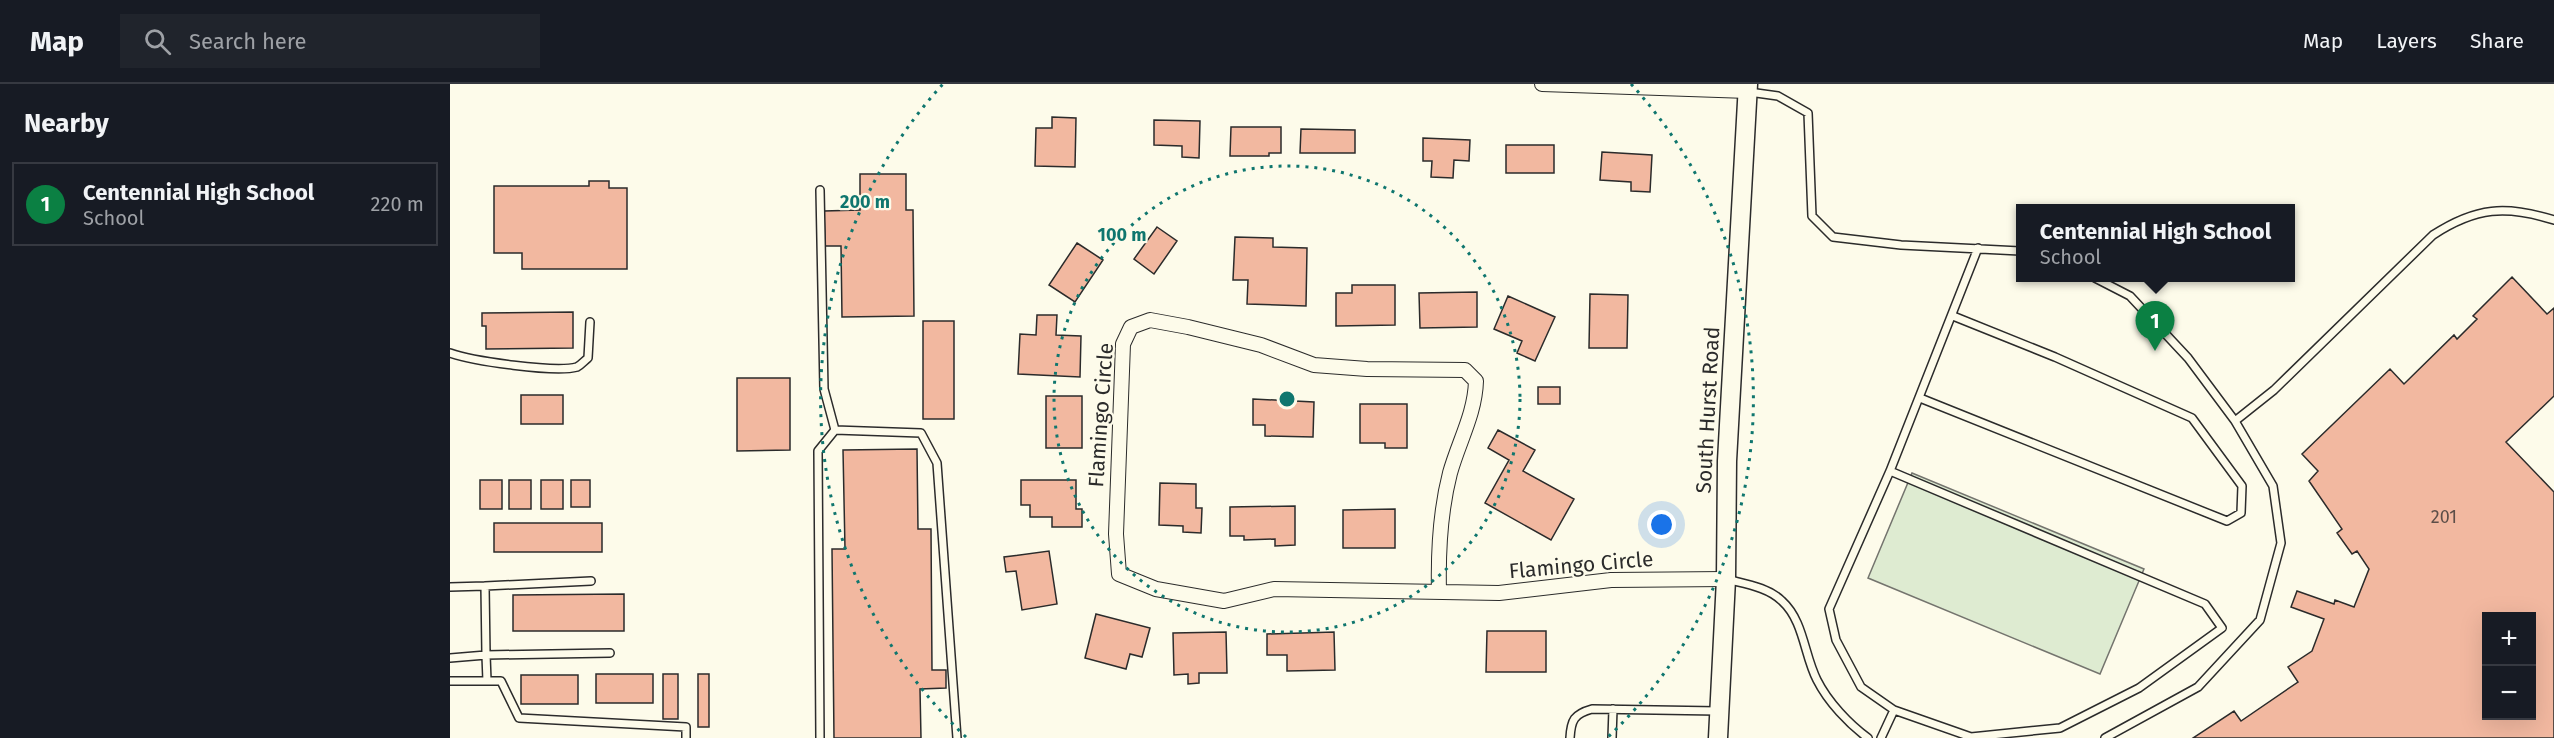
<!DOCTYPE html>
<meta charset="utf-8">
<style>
body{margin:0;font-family:"Fira Sans",sans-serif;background:#20242c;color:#f1f3f6}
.controls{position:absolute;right:18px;bottom:18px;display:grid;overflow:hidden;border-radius:0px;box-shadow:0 6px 24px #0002}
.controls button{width:54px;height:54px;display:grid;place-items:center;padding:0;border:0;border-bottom:2px solid #363941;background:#171b24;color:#f1f3f6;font:30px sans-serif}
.you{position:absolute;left:1212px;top:441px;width:21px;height:21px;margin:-15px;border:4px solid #fff;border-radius:50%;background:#1a73e8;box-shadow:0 0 0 9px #1a73e833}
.badge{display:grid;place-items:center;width:39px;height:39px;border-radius:50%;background:#0b8043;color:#fff;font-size:20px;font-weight:700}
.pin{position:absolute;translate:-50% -50px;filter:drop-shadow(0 2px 3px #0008)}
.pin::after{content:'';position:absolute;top:32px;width:21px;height:18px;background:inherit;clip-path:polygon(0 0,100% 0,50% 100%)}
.popup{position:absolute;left:1566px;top:120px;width:279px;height:78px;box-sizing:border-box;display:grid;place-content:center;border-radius:0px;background:#171b24;filter:drop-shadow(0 2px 4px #0005);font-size:20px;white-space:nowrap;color:#9ea1a6}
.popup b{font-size:22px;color:#f1f3f6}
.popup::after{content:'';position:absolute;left:50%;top:100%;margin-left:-12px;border:12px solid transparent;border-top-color:#171b24}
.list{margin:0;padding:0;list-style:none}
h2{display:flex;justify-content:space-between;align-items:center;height:78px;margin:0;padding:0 24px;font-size:26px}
h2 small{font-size:20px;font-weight:400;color:#9ea1a6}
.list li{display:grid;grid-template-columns:39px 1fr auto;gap:18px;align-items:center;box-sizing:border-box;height:84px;margin:0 12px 12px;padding:0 12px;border:2px solid #363941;border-radius:0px}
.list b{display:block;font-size:22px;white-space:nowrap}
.list p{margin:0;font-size:20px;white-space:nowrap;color:#9ea1a6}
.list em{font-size:20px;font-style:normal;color:#9ea1a6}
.icon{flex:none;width:33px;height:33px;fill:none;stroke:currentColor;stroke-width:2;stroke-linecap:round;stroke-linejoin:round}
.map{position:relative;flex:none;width:2104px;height:654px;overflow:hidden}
header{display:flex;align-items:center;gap:36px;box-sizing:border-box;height:84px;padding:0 30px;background:#171b24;border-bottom:2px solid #363941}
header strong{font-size:28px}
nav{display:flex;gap:33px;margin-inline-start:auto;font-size:21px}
.search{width:420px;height:54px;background:#20242c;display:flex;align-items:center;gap:15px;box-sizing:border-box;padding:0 21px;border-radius:0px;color:#9ea1a6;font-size:22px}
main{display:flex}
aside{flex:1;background:#171b24}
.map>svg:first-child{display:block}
.green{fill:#deebd1;stroke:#74746e;stroke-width:1.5}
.building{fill:#f2b8a0;stroke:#2b2b2b;stroke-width:1.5;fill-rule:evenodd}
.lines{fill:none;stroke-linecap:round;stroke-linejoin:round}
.service-casing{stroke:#2b2b2b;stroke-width:10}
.minor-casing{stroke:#2b2b2b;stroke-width:16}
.tertiary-casing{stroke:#2b2b2b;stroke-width:21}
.service{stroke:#fdfbea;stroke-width:7}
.minor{stroke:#fdfbea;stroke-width:14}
.tertiary{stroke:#fdfbea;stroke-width:18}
.ring{fill:none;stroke:#0f766e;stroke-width:3;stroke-dasharray:3 6}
.labels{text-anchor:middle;stroke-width:4.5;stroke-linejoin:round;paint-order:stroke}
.number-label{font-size:18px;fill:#5d4e48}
.street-label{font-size:21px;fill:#2b2b2b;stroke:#fdfbea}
.centre{fill:#0f766e;stroke:#fdfbea;stroke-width:3}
.ring-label{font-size:18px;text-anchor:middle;font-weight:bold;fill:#0f766e;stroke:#fdfbea;stroke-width:4.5;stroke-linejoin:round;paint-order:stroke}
</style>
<header>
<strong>Map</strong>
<div class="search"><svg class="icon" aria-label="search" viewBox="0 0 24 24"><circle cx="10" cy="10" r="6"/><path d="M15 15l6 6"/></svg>Search here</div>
<nav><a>Map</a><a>Layers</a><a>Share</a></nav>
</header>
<main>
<aside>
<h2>Nearby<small></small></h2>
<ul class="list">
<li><span class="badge">1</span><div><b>Centennial High School</b><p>School</p></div><em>220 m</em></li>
</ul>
</aside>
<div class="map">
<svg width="2104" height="654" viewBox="0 0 2104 654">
<rect width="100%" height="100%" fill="#fdfbea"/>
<path class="green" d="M1462,389L1694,485L1650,590L1418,494Z"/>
<path class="building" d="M602,33L626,34L625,83L585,82L586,44H602Z
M704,36L750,37L749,74L732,73V62L704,61Z
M781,43H831V69H819V72H780Z
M851,45L905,46V69H850Z
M973,54L1020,56L1019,77L1004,76L1003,94L981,93L982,77H973Z
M1056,61H1104V89H1056Z
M1152,68L1202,71L1200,108L1181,107V98L1150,96Z
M410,90H456V126H463L464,232L392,233L391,162H375L374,127L410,126Z
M139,97H159V104H177V185H72V169H44V102H139Z
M707,143L727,157L704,190L684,175Z
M785,153L823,154V163L857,164L856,222L797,220L798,196H783Z
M627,159L653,176L625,218L599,201Z
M2062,193L2097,230L2104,224V312L2056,358L2104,408V654H1743L1784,627L1791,637L1848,598L1838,583L1862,567L1874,535L1841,523L1847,507L1884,520L1885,516L1904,523L1919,485L1907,467L1902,470L1887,449L1892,445L1859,397L1868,387L1852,370L1940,285L1954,300L2004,251L2007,255L2027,235L2023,232ZM2036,532H2082V632H2036Z
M902,201H945V241L886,242V209H902Z
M1027,208V243L970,244L969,209Z
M1140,210L1178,211L1177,264H1139Z
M1058,212L1105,233L1085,277L1067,269L1072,257L1044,245Z
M123,228V264L36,265V242H32V229Z
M587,231H607L606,251L631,252L630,293L568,290L570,250L586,251Z
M473,237H504V335H473Z
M287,294H340V366L287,367Z
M1088,303H1110V320H1088Z
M71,311H113V340H71Z
M596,312H632V364H596Z
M803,315L864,318L863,353L815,352V341H803Z
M910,320H957V364H935V359H910Z
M1048,346L1085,366L1073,387L1124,415L1101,456L1035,419L1059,376L1038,364Z
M467,365L468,445H481L482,586H496V604L470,605L471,654H384L382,465H395L393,366Z
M30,396H52V425H30Z
M59,396H81V425H59Z
M91,396H113V425H91Z
M121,396H140V423H121Z
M571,396H626V425H632V443H602V433H580V421H571Z
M710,399L746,400V424H752L751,449L733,448V442L709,441Z
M845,422V461L825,462V455L794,456V452H780V423Z
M945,425V464H893V426Z
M44,439H152V468H44Z
M599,467L607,520L572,526L566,487L556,488L554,473Z
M174,510V547H63V511Z
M646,530L700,544L692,573L680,570L676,585L635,574Z
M1037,547H1096V588H1036Z
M776,548L777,589H749V599L738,600V590L724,591L723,549Z
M884,548L885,586L837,587V571H817V550Z
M146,590H203V619H146Z
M213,590H228V635H213Z
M248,590H259V643H248Z
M71,591H128V620H71Z"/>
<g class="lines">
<g class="service-casing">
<path id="service" d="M1299,8L1328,12L1358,29L1362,132L1383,153L1451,161L1570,167
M370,106L374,305L385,346
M1645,194L1680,212L1738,274L1785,337L1823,402L1831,459L1810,536L1748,603L1655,654
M0,269C22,277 105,289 127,283C131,281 134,277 138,274L140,238
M1470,314L1777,437L1791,429L1792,402L1742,334L1605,273L1503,232
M1785,337L1824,306L1983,151C2026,123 2056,121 2104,136
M1440,387L1755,520L1772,544L1689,604L1610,644L1521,653L1444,626
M1276,495C1295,500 1318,503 1332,517C1354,537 1354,571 1367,596C1378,618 1399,640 1418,654
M35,502L141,497
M0,503L35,502L36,571L0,574
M0,597H51L69,634L236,643V654
M37,597L36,571L160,569
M370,654L368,367L385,346L471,349L487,379L507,654
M1120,654C1121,636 1124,630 1142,625L1268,627
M1162,654L1163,625
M1431,654L1444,626L1411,603L1386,556L1379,525L1440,387L1528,164"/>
</g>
<g class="minor-casing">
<path id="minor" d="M1092,0L1298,7
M989,507C988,467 990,428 1000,389C1009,357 1025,330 1026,297L1015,286L917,285L864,281L811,261L738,243L700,236L681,243L673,260L666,450L669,490L706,505L774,517L824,505L1049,509L1161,496L1276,495"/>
</g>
<g class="tertiary-casing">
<path id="tertiary" d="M1268,654L1276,495L1277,377L1298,0"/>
</g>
<use href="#service" class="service"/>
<use href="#minor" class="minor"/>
<use href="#tertiary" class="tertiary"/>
</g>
<g class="ring">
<circle cx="837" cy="315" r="233"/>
<path d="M516 653A466 466 0 0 1 493 0M1181 0A466 466 0 0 1 1158 653"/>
</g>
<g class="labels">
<g class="number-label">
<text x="1994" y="439">201</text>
</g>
<g class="street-label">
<text transform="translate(1258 326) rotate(-87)" y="7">South Hurst Road</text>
<text transform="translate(651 331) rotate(-86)" y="7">Flamingo Circle</text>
<text transform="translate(1131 481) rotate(-5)" y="7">Flamingo Circle</text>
</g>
</g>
<circle cx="837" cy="315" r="9" class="centre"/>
<g class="ring-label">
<text x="415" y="124">200 m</text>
<text x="672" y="157">100 m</text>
</g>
</svg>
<div class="controls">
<button>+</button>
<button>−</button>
</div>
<div class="you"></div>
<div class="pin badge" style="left:1705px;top:267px">1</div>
<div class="popup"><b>Centennial High School</b>School</div>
</div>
</main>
